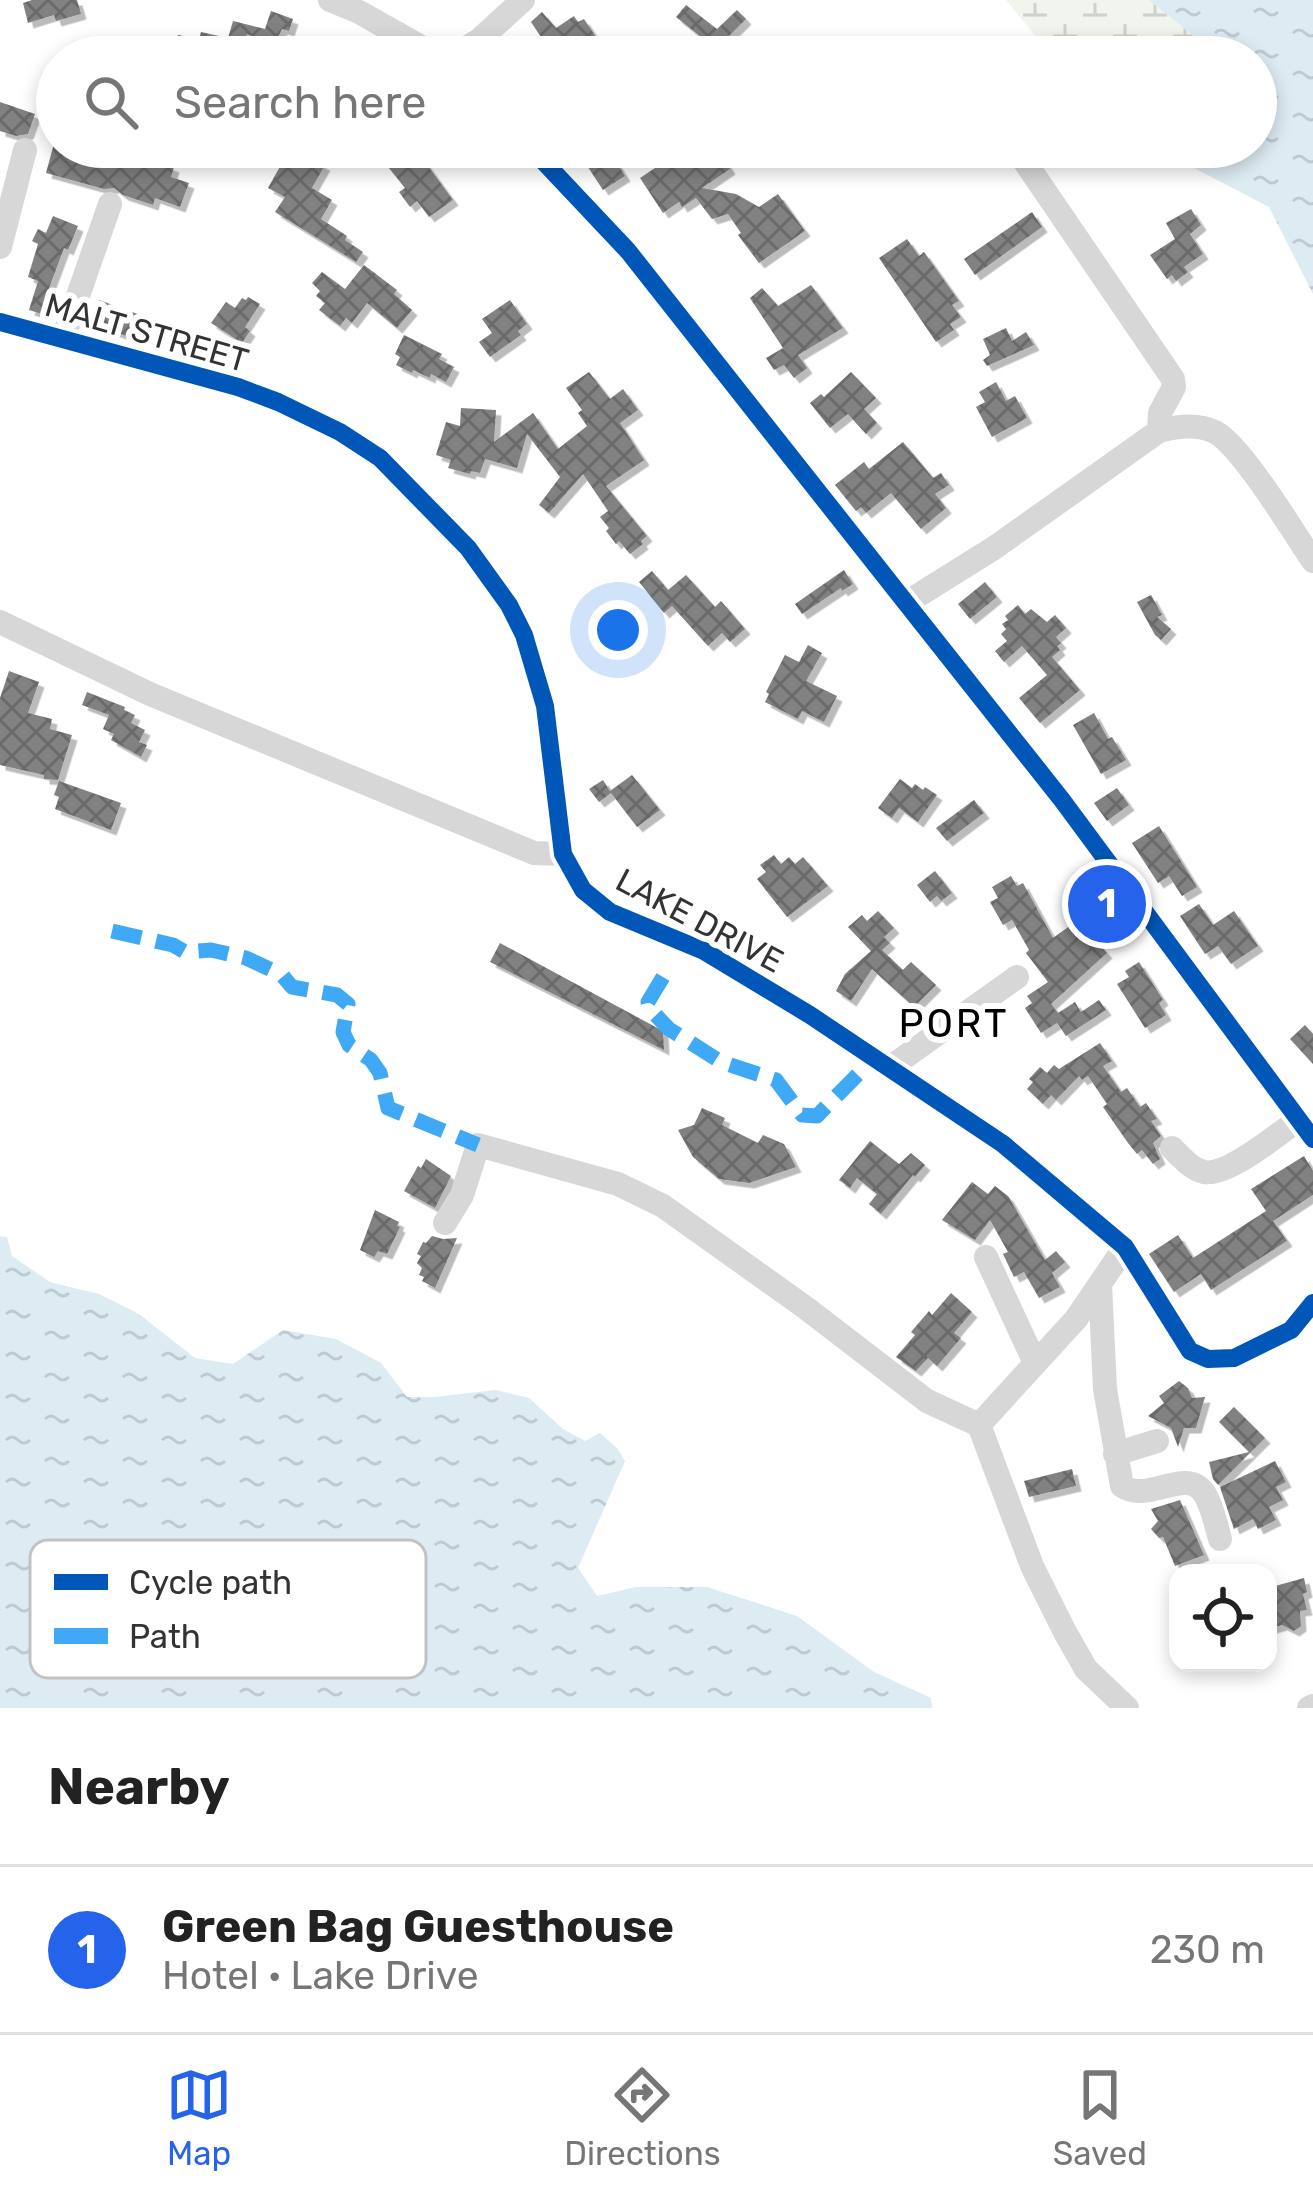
<!DOCTYPE html>
<meta charset="utf-8">
<style>
body{margin:0;font-family:Rubik,sans-serif;background:#f6f6f6;color:#222}
.controls{position:absolute;right:36px;bottom:36px;display:grid;overflow:hidden;border-radius:24px;box-shadow:0 6px 18px #0003}
.controls button{width:108px;height:108px;display:grid;place-items:center;padding:0;border:0;border-bottom:3px solid #e0e0e0;background:#fff;color:#222;font:60px sans-serif}
.you{position:absolute;left:618px;top:630px;width:42px;height:42px;margin:-30px;border:9px solid #fff;border-radius:50%;background:#1a73e8;box-shadow:0 0 0 18px #1a73e833}
.badge{display:grid;place-items:center;width:78px;height:78px;border-radius:50%;background:#2563eb;color:#fff;font-size:39px;font-weight:700}
.pin{position:absolute;translate:-50% -50%;border:6px solid #fff;box-shadow:0 3px 12px #0006}
.list{margin:0;padding:0;list-style:none}
h2{display:flex;justify-content:space-between;align-items:center;height:156px;margin:0;padding:0 48px;font-size:51px}
h2 small{font-size:39px;font-weight:400;color:#767676}
.list li{display:grid;grid-template-columns:78px 1fr auto;gap:36px;align-items:center;box-sizing:border-box;height:168px;padding:0 48px;border-top:3px solid #e0e0e0}
.list b{display:block;font-size:45px;white-space:nowrap}
.list p{margin:0;font-size:39px;white-space:nowrap;color:#767676}
.list em{font-size:39px;font-style:normal;color:#767676}
.icon{flex:none;width:66px;height:66px;fill:none;stroke:currentColor;stroke-width:2;stroke-linecap:round;stroke-linejoin:round}
.map{position:relative;flex:none;width:1313px;height:1708px;overflow:hidden}
.search{position:absolute;background:#fff;box-shadow:0 6px 18px #0003;left:36px;right:36px;top:36px;height:132px;display:flex;align-items:center;gap:30px;box-sizing:border-box;padding:0 42px;border-radius:66px;color:#767676;font-size:45px}
.sheet{height:324px;background:#fff}
nav{display:flex;justify-content:space-around;align-items:center;box-sizing:border-box;height:168px;border-top:3px solid #e0e0e0;background:#fff;font-size:33px;color:#767676}
nav a{display:grid;justify-items:center;gap:6px}
nav .on{color:#2563eb}
.map>svg:first-child{display:block}
.wetland{fill:url(#wetland-marsh)}
.water{fill:url(#water-ripples)}
.building{fill:url(#building-cross-hatch);filter:url(#shadow)}
.lines{fill:none;stroke-linecap:round;stroke-linejoin:round}
.minor{stroke:#d7d7d7;stroke-width:24}
.quiet{stroke:#3fa9f5;stroke-width:15;stroke-dasharray:30 15;stroke-linecap:butt}
.cycleway-casing{stroke:#fff;stroke-width:26}
.cycleway{stroke:#0057b8;stroke-width:18}
.labels{text-anchor:middle;stroke-width:12;stroke-linejoin:round;paint-order:stroke}
.street-label{font-size:33px;fill:#333;stroke:#fff}
.quarter-label{font-size:39px;letter-spacing:3px;fill:#000;stroke:#fff}
.key{fill:#fff;stroke:#c2c2c2;stroke-width:3}
.key-label{font-size:33px;fill:#333}
</style>
<div class="map">
<svg width="1313" height="1708" viewBox="0 0 1313 1708">
<defs>
<pattern id="wetland-marsh" width="20" height="14" patternUnits="userSpaceOnUse" patternTransform="scale(3)"><rect width="20" height="14" fill="#f1f5ed"/><path d="M1 5h8M5 5V1M11 12h8M15 12V8" fill="none" stroke="#cfd2cc"/></pattern>
<pattern id="water-ripples" width="26" height="14" patternUnits="userSpaceOnUse" patternTransform="scale(3)"><rect width="26" height="14" fill="#ddebf3"/><path d="M2 4q2-2 4 0t4 0M15 11q2-2 4 0t4 0" fill="none" stroke="#becad1"/></pattern>
<pattern id="building-cross-hatch" width="8" height="8" patternUnits="userSpaceOnUse" patternTransform="scale(3)"><rect width="8" height="8" fill="#818181"/><path d="M0 0l8 8M0 8l8-8" fill="none" stroke="#6a6a6a"/></pattern>
<filter id="shadow"><feDropShadow dx="5.5" dy="5.5" stdDeviation="0" flood-color="#0004"/></filter>
</defs>
<rect width="100%" height="100%" fill="#fff"/>
<path class="wetland" d="M1006,0H1149L1195,37L1185,57H1053Z"/>
<path class="water" d="M1149,0H1313V294L1269,207L1177,159L1174,147H1256V57H1185L1195,37Z
M0,1236L7,1237L12,1256L50,1282L99,1294L139,1314L195,1358L233,1364L283,1330L336,1339L381,1363L407,1397H434L496,1390L529,1398L563,1429L585,1441L600,1433L617,1448L625,1461L578,1568L597,1596L636,1587H707L797,1616L874,1672L931,1698L932,1708H0Z"/>
<path class="building" d="M32,0H77L81,14L56,21L54,15L28,23L23,3Z
M686,5L717,29L737,10L746,19L716,49L676,17Z
M271,11L293,19L289,31L282,29L274,46L247,34L242,57L173,55L178,35L199,39L201,32L228,38L233,21L265,29Z
M542,12L556,28L574,16L578,22L584,19L596,37L566,57H525L545,43L531,22Z
M0,102L35,114L28,134L16,136L0,131Z
M53,147H98L112,151L114,147H133L151,153L149,158L174,167L171,177L189,183L180,207L155,198L153,205L123,195L114,188L104,189L46,173Z
M291,147H309L319,152L317,156L322,158L320,163L325,165L312,188L332,200L321,219L347,236L345,240L363,252L356,262L275,212L285,197L268,188Z
M394,147H414L453,200L429,217L417,201L410,207L399,192L405,188L380,157Z
M596,147H607L625,176L603,190L582,158Z
M654,147H716L730,169L702,188L736,194L759,207L778,194L805,231L759,263L738,235L741,233L728,214L712,219L696,198L682,207L679,202L663,213L640,178L664,162Z
M1191,209L1201,225L1190,234L1203,254L1184,267L1188,272L1176,281L1172,275L1167,279L1150,255L1175,239L1166,223Z
M1032,212L1042,227L975,275L964,259Z
M53,216L78,226L68,250L64,248L48,291L60,294L56,307L46,304L42,314L29,310L38,281L28,277L38,244L32,241L38,229L46,233Z
M907,239L919,256L924,252L959,301L952,305L961,317L950,324L954,330L936,342L879,258Z
M364,265L397,290L394,294L412,310L397,328L367,303L352,323L346,318L340,326L319,310L325,303L316,296L320,291L312,283L322,272L345,289Z
M811,285L843,328L798,355L807,368L794,378L784,365L774,370L766,358L783,348L750,298L762,288L778,306Z
M248,297L260,304L245,327L250,331L242,343L211,323L226,302L235,308L242,298L246,300Z
M99,300L143,316L135,339L90,323Z
M510,300L527,324L518,331L521,335L490,357L479,342L492,333L482,319Z
M1006,328L1012,341L1026,332L1034,345L987,366L983,360L990,355L983,339Z
M404,335L442,354L439,359L454,367L446,382L431,374L430,378L413,370L412,373L396,365L400,357L395,354Z
M589,372L610,399L623,389L638,410L620,423L644,460L606,486L647,536L641,541L643,544L630,554L619,541L616,544L606,531L609,528L600,517L608,511L583,474L549,513L539,505L560,477L527,434L517,468L485,459L480,473L471,471L470,474L448,468L451,460L436,455L446,422L460,426L461,408L496,410L494,442L533,413L558,449L587,426L578,413L582,410L566,388Z
M851,372L876,398L864,409L877,423L866,434L848,414L830,428L810,403L821,394L824,397Z
M996,382L1006,401L1015,396L1027,418L992,437L976,407L985,402L979,392Z
M903,442L933,478L941,473L949,485L935,494L946,508L921,529L891,493L866,513L861,507L856,511L835,485L864,462L869,469Z
M844,570L853,584L842,591L841,588L802,614L795,604Z
M652,571L668,590L686,575L715,607L721,601L745,629L730,642L722,633L708,646L672,606L664,613L639,582Z
M985,582L997,597L970,619L958,604Z
M1151,595L1162,615L1157,617L1171,629L1161,640L1155,635L1137,602Z
M1018,605L1025,614L1031,609L1047,622L1055,615L1066,628L1056,637L1061,643L1057,646L1060,650L1052,657L1080,690L1040,723L1019,698L1047,675L1022,646L1004,662L995,651L1007,641L1001,634L1006,629L1002,624L1008,620L1005,616Z
M808,645L822,653L806,681L837,696L824,722L802,711L798,719L765,702L769,694L766,692L785,655L799,662Z
M9,671L39,682L28,713L52,719L50,729L72,735L58,780L44,779V775L0,765V698Z
M87,692L125,707L124,710L135,715L131,723L145,730L139,742L147,745L141,757L111,740L114,734L103,729L109,715L82,705Z
M1094,713L1108,739L1112,737L1126,760L1101,774L1073,725Z
M632,775L660,810L637,827L611,793L599,802L589,789L603,780L610,791Z
M900,779L912,788L915,784L923,790L925,787L937,795L918,822L899,808L892,818L878,808Z
M59,781L121,803L111,830L55,809L59,797L54,795Z
M1117,788L1129,805L1107,821L1094,803Z
M974,800L984,813L947,841L936,828Z
M1159,826L1197,887L1182,896L1169,876L1158,883L1132,843Z
M774,855L781,864L789,857L795,864L803,857L828,886L787,917L757,879L766,872L760,865Z
M935,871L952,893L941,901L937,896L930,902L917,885Z
M1011,876L1017,886L1023,883L1053,938L1092,910L1095,914L1109,905L1121,922L1095,940L1107,953L1051,1004L1058,1013L1075,1002L1081,1012L1099,1000L1106,1010L1066,1036L1057,1023L1041,1033L1025,1008L1032,1003L1027,996L1048,982L1026,953L1029,950L1012,920L1003,925L990,902L998,898L992,887Z
M1199,904L1213,925L1234,911L1258,946L1231,964L1218,946L1205,954L1180,916Z
M878,911L894,928L884,937L890,943L882,950L903,970L911,962L936,985L914,1007L872,969L851,1001L836,991L845,974L871,951L848,927L862,915L867,921Z
M500,943L663,1031L664,1050L490,962Z
M1139,962L1163,1000L1159,1003L1166,1015L1145,1028L1117,984L1129,977L1125,971Z
M1305,1025L1313,1034V1064L1290,1039Z
M1100,1043L1112,1061L1103,1066L1121,1092L1127,1088L1140,1107L1146,1103L1157,1119L1151,1121L1161,1136L1153,1143L1160,1159L1153,1164L1142,1150L1137,1154L1128,1143L1103,1107L1107,1104L1088,1076L1082,1080L1079,1076L1056,1100L1051,1095L1043,1104L1027,1089L1033,1082L1029,1079L1040,1067L1047,1073L1054,1065L1059,1069Z
M702,1108L725,1118L722,1125L758,1143L763,1135L784,1144L796,1167L749,1183L719,1179L693,1157L678,1130L694,1125Z
M870,1141L899,1164L911,1153L925,1165L915,1177L913,1175L881,1214L869,1204L877,1194L857,1178L850,1188L839,1180Z
M1304,1156L1313,1171V1195L1273,1221L1287,1241L1211,1290L1201,1274L1174,1292L1149,1254L1178,1235L1193,1258L1266,1211L1251,1189Z
M426,1159L451,1176L435,1208L404,1191L418,1166L421,1168Z
M972,1182L988,1194L995,1186L1008,1196L1045,1260L1056,1251L1065,1262L1052,1273L1060,1287L1039,1298L1024,1272L1014,1277L1003,1254L1008,1252L990,1220L975,1240L942,1220Z
M375,1210L399,1222L397,1226L400,1227L387,1254L378,1251L374,1257L360,1250Z
M432,1236L443,1239L457,1238L435,1288L422,1281L424,1277L419,1275L422,1268L417,1263L421,1256L417,1254L423,1242L426,1243Z
M951,1293L972,1312L954,1333L961,1338L937,1366L928,1358L916,1371L896,1357L915,1335L911,1332L929,1311L932,1315Z
M1179,1381L1188,1388L1192,1398L1205,1397L1196,1428H1184L1178,1447L1171,1428L1148,1416L1164,1403L1159,1396Z
M1234,1407L1265,1438L1218,1485L1213,1479L1209,1462L1249,1452L1219,1422Z
M1275,1461L1286,1482L1276,1487L1283,1500L1269,1507L1276,1520L1258,1529L1253,1519L1234,1529L1220,1487Z
M1072,1469L1076,1486L1029,1497L1024,1481Z
M1180,1500L1204,1555L1175,1566L1163,1537L1159,1538L1151,1529L1158,1521L1151,1509Z
M1304,1578L1307,1592L1303,1594L1307,1610L1300,1611L1301,1626L1294,1631L1282,1625L1268,1629V1588Z"/>
<g class="lines">
<path class="minor" d="M330,0L359,12L439,57
M450,57L478,41L523,0
M530,147L628,251L906,603L1062,800L1313,1139
M1025,162L1173,379L1174,387L1160,413L1159,431
M0,247L25,150
M0,322L238,387L278,402L340,432L380,458L468,548L509,605L524,635L545,706L563,854L583,890L610,912L704,951L810,1015L1003,1144L1125,1247L1190,1351L1208,1359L1234,1358L1291,1330L1313,1303
M63,339L110,204
M906,603L994,548L1159,431C1177,426 1197,423 1215,432C1241,445 1294,533 1313,561
M0,622L150,694L534,853L563,854
M888,1069L1017,977
M1172,1148C1181,1157 1191,1169 1204,1172C1227,1177 1280,1133 1299,1119
M445,1223L462,1195L478,1145L618,1184L663,1206L806,1308L927,1401L979,1425
M1125,1247L1076,1319L979,1425L1032,1566L1065,1632L1086,1669L1127,1708
M986,1257L1035,1363
M1100,1284L1105,1389L1122,1486C1148,1504 1186,1466 1204,1493C1212,1505 1216,1525 1220,1539
M1115,1454L1157,1441
M1309,1708L1313,1706"/>
<path class="quiet" d="M112,931L173,945L185,952L211,950L246,958L282,975L292,987L337,995L348,1004L343,1032L349,1045L371,1060L380,1073L388,1108L478,1145
M663,977L648,1002L650,1009L669,1029L721,1062L776,1080L802,1115L817,1116L873,1059"/>
<g class="cycleway-casing">
<path id="cycleway" d="M530,147L628,251L906,603L1062,800L1313,1139
M0,322L238,387L278,402L340,432L380,458L468,548L509,605L524,635L545,706L563,854L583,890L610,912L704,951L810,1015L1003,1144L1125,1247L1190,1351L1208,1359L1234,1358L1291,1330L1313,1303"/>
</g>
<use href="#cycleway" class="cycleway"/>
</g>
<g class="labels">
<g class="street-label">
<text transform="translate(147 332) rotate(16)" y="12">MALT STREET</text>
<text transform="translate(700 920) rotate(28)" y="12">LAKE DRIVE</text>
</g>
<g class="quarter-label">
<text x="954" y="1037">PORT</text>
</g>
</g>
<rect x="30" y="1540" width="396" height="138" rx="18" class="key"/>
<rect x="54" y="1574" width="54" height="16" fill="#0057b8"/>
<rect x="54" y="1628" width="54" height="16" fill="#3fa9f5"/>
<g class="key-label">
<text x="129" y="1594">Cycle path</text>
<text x="129" y="1648">Path</text>
</g>
</svg>
<div class="controls">
<button><svg class="icon" aria-label="locate" viewBox="0 0 24 24"><circle cx="12" cy="12" r="6"/><path d="M12 2v4M12 18v4M2 12h4M18 12h4"/></svg></button>
</div>
<div class="you"></div>
<div class="pin badge" style="left:1107px;top:904px">1</div>
<div class="search"><svg class="icon" aria-label="search" viewBox="0 0 24 24"><circle cx="10" cy="10" r="6"/><path d="M15 15l6 6"/></svg>Search here</div>
</div>
<section class="sheet">
<h2>Nearby<small></small></h2>
<ul class="list">
<li><span class="badge">1</span><div><b>Green Bag Guesthouse</b><p>Hotel · Lake Drive</p></div><em>230 m</em></li>
</ul>
</section>
<nav>
<a class="on"><svg class="icon" aria-label="map" viewBox="0 0 24 24"><path d="M3 6l6-2 6 2 6-2v14l-6 2-6-2-6 2zM9 4v14M15 6v14"/></svg>Map</a>
<a><svg class="icon" aria-label="directions" viewBox="0 0 24 24"><path d="M12 3l9 9-9 9-9-9zM9 14v-3h6M13 9l2 2-2 2"/></svg>Directions</a>
<a><svg class="icon" aria-label="saved" viewBox="0 0 24 24"><path d="M7 4h10v16l-5-4-5 4z"/></svg>Saved</a>
</nav>
